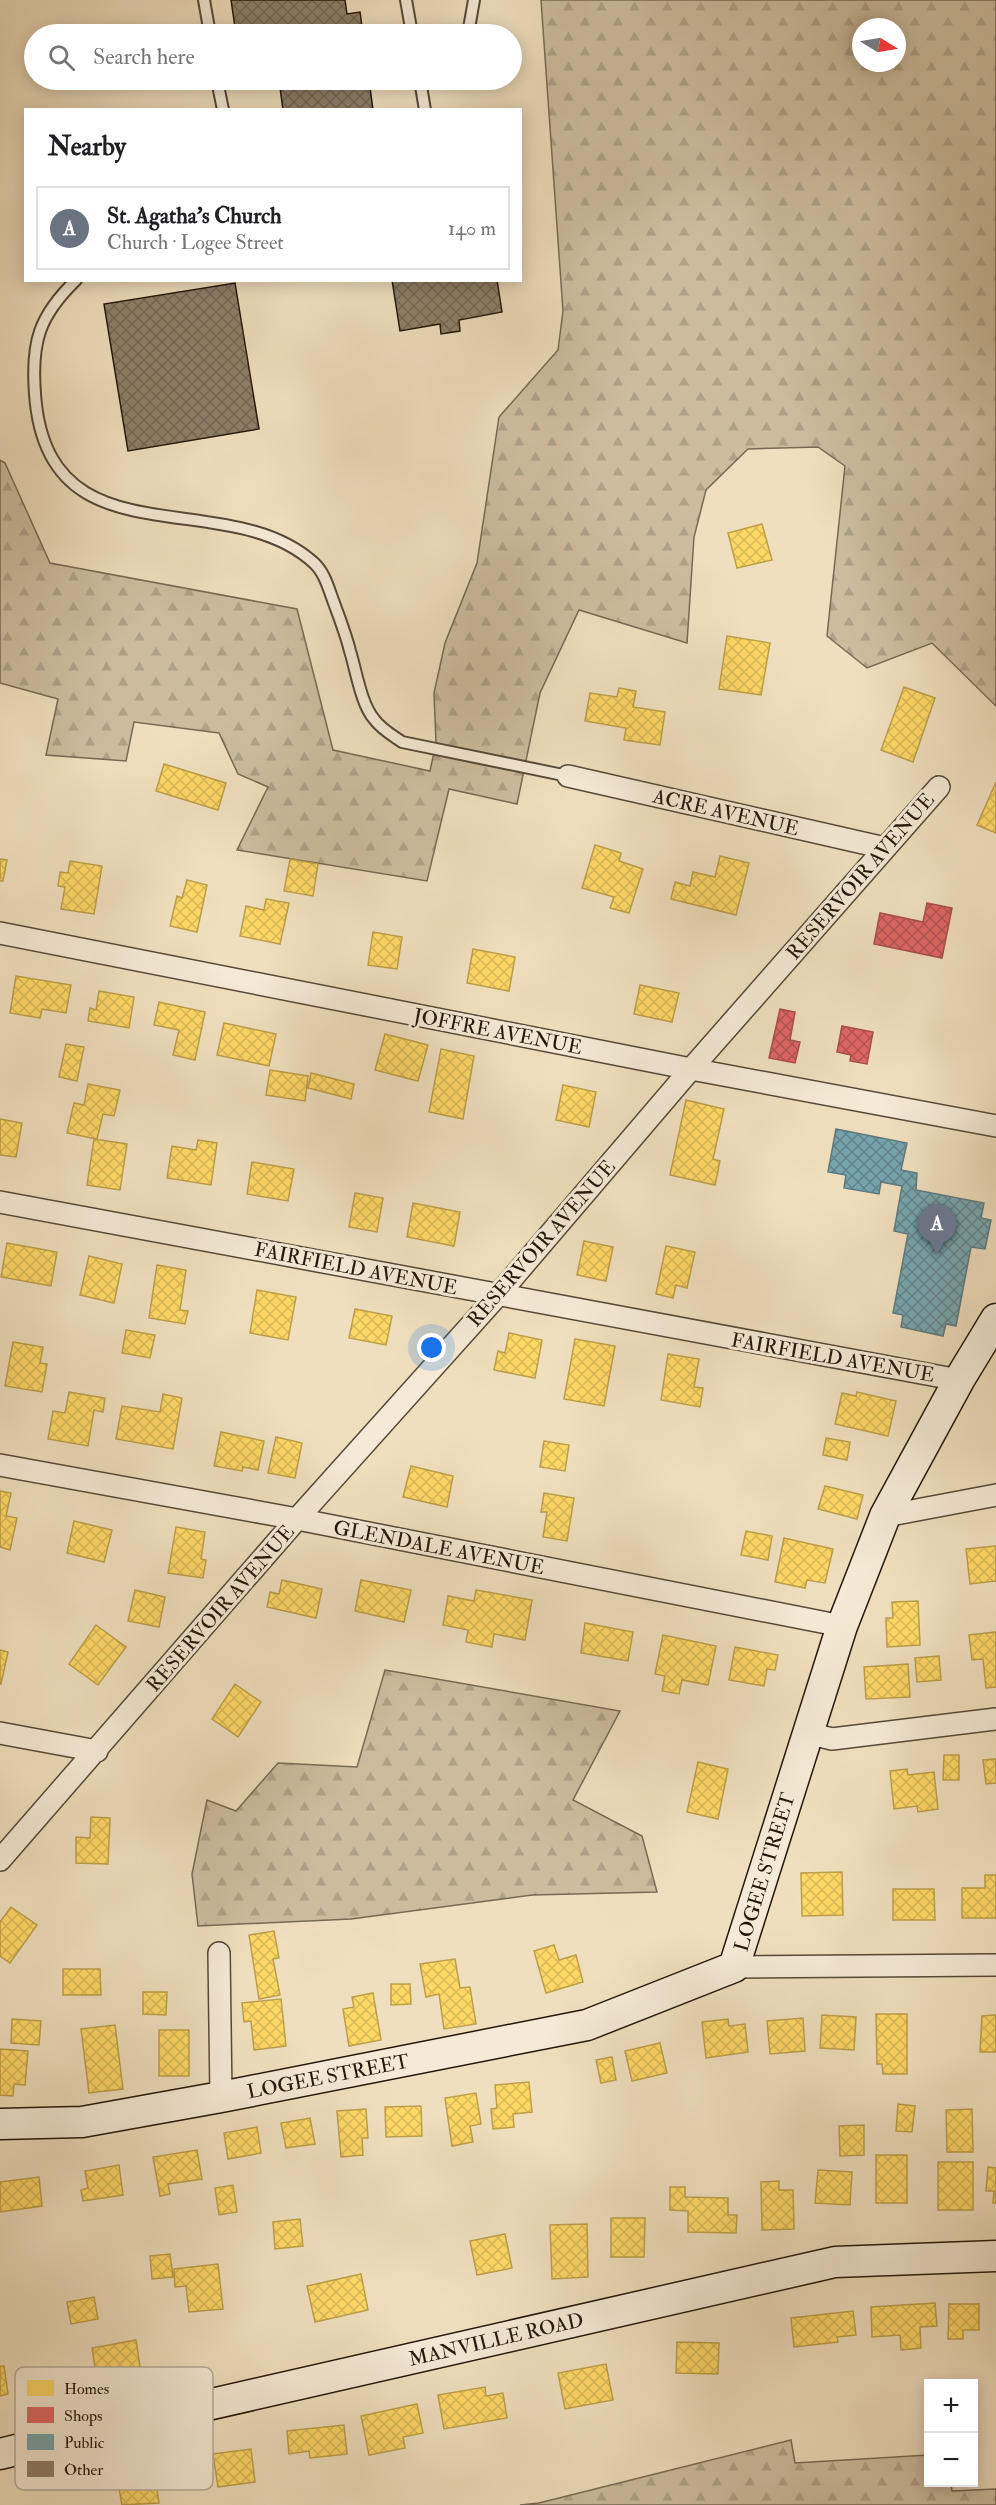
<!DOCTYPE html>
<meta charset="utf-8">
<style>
body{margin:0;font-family:"IM FELL Double Pica",serif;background:#f6f6f6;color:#202124}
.controls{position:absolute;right:18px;bottom:18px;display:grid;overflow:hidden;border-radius:0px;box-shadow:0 3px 15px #0003}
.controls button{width:54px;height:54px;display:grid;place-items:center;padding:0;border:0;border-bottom:2px solid #e0e0e0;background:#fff;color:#202124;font:30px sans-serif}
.compass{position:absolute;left:852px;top:18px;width:54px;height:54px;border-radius:50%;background:#fff;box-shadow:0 3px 15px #0003;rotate:101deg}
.you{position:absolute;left:432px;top:1348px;width:21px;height:21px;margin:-15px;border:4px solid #fff;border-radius:50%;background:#1a73e8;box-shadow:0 0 0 9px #1a73e833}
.badge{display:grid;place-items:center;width:39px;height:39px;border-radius:50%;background:#111827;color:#fff;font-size:20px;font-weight:700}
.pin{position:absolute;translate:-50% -50px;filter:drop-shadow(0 2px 3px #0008)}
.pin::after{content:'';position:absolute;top:32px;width:21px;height:18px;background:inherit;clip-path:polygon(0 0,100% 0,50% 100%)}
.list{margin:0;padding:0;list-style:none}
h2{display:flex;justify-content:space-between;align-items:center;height:78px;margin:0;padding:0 24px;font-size:26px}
h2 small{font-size:20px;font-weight:400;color:#757577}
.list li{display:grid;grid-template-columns:39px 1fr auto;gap:18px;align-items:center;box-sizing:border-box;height:84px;margin:0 12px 12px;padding:0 12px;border:2px solid #e0e0e0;border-radius:0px}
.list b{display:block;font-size:22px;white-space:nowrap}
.list p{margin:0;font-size:20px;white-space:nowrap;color:#757577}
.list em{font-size:20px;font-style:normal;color:#757577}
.icon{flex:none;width:33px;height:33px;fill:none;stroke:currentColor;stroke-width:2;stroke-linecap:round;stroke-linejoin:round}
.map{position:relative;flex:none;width:996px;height:2505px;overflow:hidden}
.search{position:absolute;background:#fff;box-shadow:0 3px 15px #0003;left:24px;top:24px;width:498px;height:66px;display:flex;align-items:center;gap:15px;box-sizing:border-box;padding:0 21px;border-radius:33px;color:#757577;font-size:22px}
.panel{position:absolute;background:#fff;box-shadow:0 3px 15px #0003;left:24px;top:108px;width:498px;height:174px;border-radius:0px}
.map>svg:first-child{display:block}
.forest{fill:url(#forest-firs);stroke:#786a54;stroke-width:1.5;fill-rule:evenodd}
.homes{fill:url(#homes-cross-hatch);stroke:#bd9f4a;stroke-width:1.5}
.shops{fill:url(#shops-cross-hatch);stroke:#a74e4a;stroke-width:1.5}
.public{fill:url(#public-cross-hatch);stroke:#5d7a7e;stroke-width:1.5}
.building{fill:url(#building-cross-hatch);stroke:#23170a;stroke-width:1.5}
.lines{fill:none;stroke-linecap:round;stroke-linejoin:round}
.lane-casing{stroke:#564937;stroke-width:14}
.street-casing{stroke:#564937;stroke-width:24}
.secondary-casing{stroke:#23170a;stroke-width:33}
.lane{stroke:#f5ead5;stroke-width:10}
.street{stroke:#f5ead5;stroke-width:21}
.secondary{stroke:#f5ead5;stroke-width:30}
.labels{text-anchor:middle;stroke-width:6;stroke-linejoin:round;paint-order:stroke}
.street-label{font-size:20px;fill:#23170a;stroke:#f5ead5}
.key{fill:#f5ead5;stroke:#b6ab98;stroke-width:1.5}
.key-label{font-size:16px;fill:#23170a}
</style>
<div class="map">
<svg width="996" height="2505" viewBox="0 0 996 2505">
<defs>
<pattern id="forest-firs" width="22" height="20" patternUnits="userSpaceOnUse" patternTransform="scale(1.5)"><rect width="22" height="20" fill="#cdbd9f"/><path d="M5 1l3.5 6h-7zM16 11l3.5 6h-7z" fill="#b0a288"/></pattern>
<pattern id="homes-cross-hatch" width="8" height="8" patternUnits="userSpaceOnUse" patternTransform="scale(1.5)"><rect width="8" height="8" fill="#ffd966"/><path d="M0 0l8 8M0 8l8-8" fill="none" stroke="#daba57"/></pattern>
<pattern id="shops-cross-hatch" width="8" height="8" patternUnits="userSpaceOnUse" patternTransform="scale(1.5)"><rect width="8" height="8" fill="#e06666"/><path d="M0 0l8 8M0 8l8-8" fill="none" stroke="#b55352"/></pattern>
<pattern id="public-cross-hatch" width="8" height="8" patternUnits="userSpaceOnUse" patternTransform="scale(1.5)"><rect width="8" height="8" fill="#76a5af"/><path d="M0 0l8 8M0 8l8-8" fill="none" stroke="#60858d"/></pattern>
<pattern id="building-cross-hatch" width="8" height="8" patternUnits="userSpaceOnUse" patternTransform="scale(1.5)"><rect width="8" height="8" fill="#8e7f68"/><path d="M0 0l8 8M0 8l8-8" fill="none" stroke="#746754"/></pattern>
</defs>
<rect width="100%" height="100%" fill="#f0dfbe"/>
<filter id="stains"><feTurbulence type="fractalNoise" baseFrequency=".00333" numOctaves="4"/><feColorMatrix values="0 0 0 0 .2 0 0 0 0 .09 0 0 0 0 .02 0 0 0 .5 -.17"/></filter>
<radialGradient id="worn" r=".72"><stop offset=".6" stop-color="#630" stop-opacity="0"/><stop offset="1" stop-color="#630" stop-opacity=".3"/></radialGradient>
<path class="forest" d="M541,0H996V706L932,643L867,668L827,636L845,466L818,447L748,449L706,490L694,537L687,643L579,610L540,693L517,804L449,789L427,881L237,850L268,787L238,774L219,733L134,722L126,761L46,755L58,699L0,683V460L5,463L50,563L297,609L333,750L430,771L436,743L434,693L445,643L477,563L499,417L558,350L563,311ZM861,27H897V63H861Z
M385,1670L620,1711L573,1800L642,1836L657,1892L532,1895L351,1919L198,1926L192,1874L207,1800L236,1811L278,1763L357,1767Z
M791,2440L795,2463L928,2455V2482L951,2483L952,2491L996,2489V2505H520L539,2503Z"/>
<path class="homes" d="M762,524L772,560L737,568L728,533Z
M727,636L770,643L761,695L719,689Z
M904,687L935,698L913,762L881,750Z
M619,688L636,691L633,707L665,712L660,745L624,740L626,728L585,721L590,693L617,697Z
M164,764L226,783L218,810L156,791Z
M996,782V833L977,825Z
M595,845L621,853L619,861L643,869L629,913L610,908L614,897L582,888Z
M720,856L749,863L736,915L671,899L675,882L690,886L693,872L715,877Z
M0,859L7,860L3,881H0Z
M290,859L318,864L313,896L284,891Z
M70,861L102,866L94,914L61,909L65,887L58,886L60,872L68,873Z
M187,880L207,885L197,932L170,926L177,896L182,898Z
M266,899L289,903L280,944L240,936L246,906L264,910Z
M373,932L402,937L397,969L368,965Z
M473,949L515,957L509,991L467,983Z
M16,976L71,985L66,1013L42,1009L40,1018L10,1013Z
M640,985L679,993L672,1022L634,1014Z
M99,991L134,997L129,1028L88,1021L90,1008L96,1010Z
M159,1002L205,1012L195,1060L173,1055L179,1030L154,1025Z
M224,1023L276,1034L269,1066L217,1055Z
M385,1034L428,1045L418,1081L375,1070Z
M66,1044L84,1047L77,1081L59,1077Z
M441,1049L474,1056L463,1119L429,1112Z
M270,1070L308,1076L305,1101L266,1095Z
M311,1073L354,1084L351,1099L308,1088Z
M88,1084L120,1090L114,1116L103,1114L97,1139L67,1133L74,1103L84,1105Z
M563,1085L596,1092L589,1127L556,1120Z
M686,1100L724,1109L713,1159L720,1161L715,1185L670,1175Z
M0,1119L22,1123L16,1157L0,1155Z
M94,1139L127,1144L120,1190L87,1185Z
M198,1140L217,1143L211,1185L167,1178L172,1146L196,1150Z
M252,1162L294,1169L288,1201L247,1194Z
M355,1193L383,1198L377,1232L349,1227Z
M413,1203L460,1212L454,1246L407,1237Z
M584,1241L613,1247L606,1281L577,1275Z
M7,1243L57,1252L51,1286L1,1277Z
M666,1246L695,1252L687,1288L676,1285L673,1298L656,1294Z
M89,1256L122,1264L114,1303L80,1295Z
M157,1265L186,1270L180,1310L188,1311L185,1324L149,1318Z
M257,1290L296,1297L288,1340L250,1333Z
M355,1309L392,1316L386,1345L349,1338Z
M126,1330L155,1335L150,1358L122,1353Z
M509,1333L542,1340L535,1378L494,1370L498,1351L505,1353Z
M575,1339L615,1346L604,1406L564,1399Z
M13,1342L43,1347L40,1363L47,1364L42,1392L5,1386Z
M668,1354L699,1359L694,1387L703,1388L700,1407L661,1400Z
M69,1392L105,1398L103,1412L94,1410L88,1446L48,1439L53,1411L65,1413Z
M857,1392L896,1401L888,1436L835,1424L842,1393L856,1396Z
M163,1394L182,1398L173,1449L116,1439L122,1406L160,1412Z
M221,1432L264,1441L258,1470L243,1467L242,1471L214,1466Z
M276,1437L302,1443L295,1478L268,1473Z
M826,1438L850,1442L847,1460L823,1455Z
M544,1441L569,1445L565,1471L540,1467Z
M411,1466L453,1476L447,1507L403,1497Z
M825,1486L863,1495L857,1519L818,1509Z
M0,1491L11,1493L6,1516L17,1518L10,1550L0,1547Z
M544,1493L574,1498L567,1541L543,1537L547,1512H541Z
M74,1521L112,1530L104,1562L67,1553Z
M176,1527L205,1532L201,1559L206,1560L203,1578L168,1573Z
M746,1531L772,1536L768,1560L741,1555Z
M784,1538L833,1549L825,1583L807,1580L805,1588L775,1582Z
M996,1546V1581L970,1584L966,1549Z
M282,1580L322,1589L316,1618L267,1607L270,1592L279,1594Z
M361,1580L411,1590L404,1622L355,1611Z
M135,1590L165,1597L159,1627L128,1621Z
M476,1590L532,1600L525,1640L494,1634L492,1647L466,1642L468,1630L443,1625L448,1596L474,1601Z
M918,1601L920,1645L887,1647L886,1618H893L892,1602Z
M585,1623L633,1632L628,1661L581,1653Z
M96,1625L126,1647L98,1685L69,1664Z
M996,1632V1687L986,1688L983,1659L972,1660L969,1635Z
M663,1635L716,1646L708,1685L682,1680L679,1694L662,1691L665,1676L655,1674Z
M735,1647L778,1655L775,1670L767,1669L764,1686L729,1680Z
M0,1650L8,1652L1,1684H0Z
M939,1656L941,1680L917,1682L915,1658Z
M908,1664L910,1697L866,1699L864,1667Z
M235,1684L261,1702L238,1737L212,1719Z
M944,1755H959V1780H943Z
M996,1759V1783L986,1784L983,1760Z
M698,1762L728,1769L718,1819L687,1812Z
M907,1769L908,1775L934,1772L938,1809L918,1812L917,1806L894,1809L890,1771Z
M91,1817L110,1818L108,1864L76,1863V1837L90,1838Z
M842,1872L843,1915L802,1916L801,1873Z
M985,1875H996V1918H962V1888H985Z
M893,1889H934L935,1920H893Z
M11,1907L37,1925L10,1963L0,1956V1922Z
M274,1931L279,1958L273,1959L280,1995L259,1999L249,1935Z
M554,1945L559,1960L576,1955L583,1982L546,1993L534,1951Z
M455,1959L460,1988L470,1987L476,2024L444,2029L439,1994L426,1997L420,1964Z
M63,1969H100L101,1995H63Z
M391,1984H410L411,2004L391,2005Z
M143,1992H167L166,2015L143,2014Z
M373,1993L381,2040L349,2046L343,2009L354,2007L352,1997Z
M281,1999L286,2046L254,2050L251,2021L244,2022L242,2003Z
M876,2014H907V2074H883L882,2064H877Z
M822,2015L856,2017L854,2050L820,2048Z
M996,2015V2052H980L982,2016Z
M803,2018L805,2051L770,2054L767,2021Z
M12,2019L41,2021L39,2045L11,2043Z
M728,2019L729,2026L745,2024L748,2052L706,2058L702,2022Z
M115,2025L123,2089L89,2093L81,2029Z
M159,2030H189V2076H159Z
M660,2043L667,2073L632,2081L625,2051Z
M0,2049L28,2051L25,2085L14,2084L13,2096L0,2095Z
M612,2057L616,2080L601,2083L596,2060Z
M529,2082L532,2112L513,2114L514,2127L493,2129L491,2109L497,2108L495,2085Z
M476,2093L481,2124L470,2126L473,2142L452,2146L445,2098Z
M898,2104L915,2106L912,2132L896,2131Z
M421,2106L422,2136L386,2137L385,2107Z
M366,2109L368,2138H362L363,2155L341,2157L337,2111Z
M972,2109L973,2152H947L946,2110Z
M310,2118L315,2144L286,2148L281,2123Z
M864,2125V2155L840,2156L839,2126Z
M257,2127L261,2153L228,2159L224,2133Z
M197,2150L202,2179L168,2184L170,2194L160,2196L153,2157Z
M876,2155H907V2203H876Z
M938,2162H973V2210H938Z
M119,2165L123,2195L83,2201L81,2190L88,2188L85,2171Z
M988,2167L996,2168V2203H993L994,2191H986Z
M818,2170L852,2172L850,2205L815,2203Z
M39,2177L42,2206L0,2212V2182Z
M779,2181V2190H793L794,2229L762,2230L761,2182Z
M233,2185L237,2212L219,2215L215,2188Z
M670,2187H685V2197L728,2198V2215H737L736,2233L688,2232V2211L670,2210Z
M611,2218H645L644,2257H611Z
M300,2219L303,2246L275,2249L273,2222Z
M587,2224L588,2277L552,2279L550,2225Z
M505,2234L512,2268L477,2275L470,2241Z
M170,2254L173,2277L152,2279L150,2256Z
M218,2264L223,2309L189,2312L186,2286L175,2287L174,2269Z
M361,2274L368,2310L315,2322L307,2286Z
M94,2297L98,2319L71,2324L67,2302Z
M935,2303L937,2326L920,2327L921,2348L901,2350L900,2335L872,2337L871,2307Z
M949,2304H979V2330H963V2339H948Z
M853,2311L856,2335L837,2337L838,2342L794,2347L791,2318Z
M136,2340L140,2367L96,2374L92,2348Z
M677,2342L719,2343L718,2374L676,2373Z
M606,2364L613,2400L565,2409L558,2373Z
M0,2366H4L8,2394L0,2396Z
M485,2387L486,2396L503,2393L507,2418L444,2429L438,2395Z
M417,2404L423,2433L403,2437L405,2448L369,2455L361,2416Z
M344,2425L347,2454L310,2458L309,2451L289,2454L287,2431Z
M251,2449L255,2482L218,2487L213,2454Z
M154,2471L159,2503L122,2505L117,2477Z"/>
<path class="shops" d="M927,903L952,908L942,958L874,944L880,913L923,922Z
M780,1009L795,1012L790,1040L800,1042L795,1063L769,1058Z
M842,1026L873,1032L867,1064L850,1061L851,1055L837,1052Z"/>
<path class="public" d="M836,1129L907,1143L901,1170L917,1173L916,1190L984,1203L981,1218L991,1220L985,1249L971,1247L956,1326L946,1324L943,1336L901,1327L903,1315L893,1313L908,1234L894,1231L902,1186L881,1182L879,1194L844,1188L846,1175L828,1172Z"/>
<path class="building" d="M231,0H345L347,14L360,12L363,34H273V30L236,34Z
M279,80H369L373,110H283Z
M392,280H497L502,312L459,320L460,331L441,334L440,324L400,331Z
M235,283L259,429L128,451L104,304Z"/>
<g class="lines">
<g class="lane-casing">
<path id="lane" d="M204,0L210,34
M406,0L412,34
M468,34L474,0
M217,80L223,110
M420,80L425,110
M76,280C39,316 31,342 35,394C47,567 226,482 314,563C325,573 329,590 334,603C340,619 346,635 350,651C356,670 361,704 374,719C381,729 392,735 402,742L568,776"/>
</g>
<g class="street-casing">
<path id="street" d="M568,776L885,848
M0,933L691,1069L996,1126
M0,1202L959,1380
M0,1465L297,1519L842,1626
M885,1516L996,1495
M0,1733L97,1751
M808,1733L832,1739L996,1719
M0,1860L297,1519L498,1295L691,1069L939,787
M219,1953L221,2097
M734,1967L996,1965"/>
</g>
<g class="secondary-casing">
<path id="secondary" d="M0,2124L82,2122L221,2097L587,2025L734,1967L842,1626L885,1516L959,1380L996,1319
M0,2454L98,2430L835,2262L996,2256"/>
</g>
<use href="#lane" class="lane"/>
<use href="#street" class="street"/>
<use href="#secondary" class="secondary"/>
</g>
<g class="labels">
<g class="street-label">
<text transform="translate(726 812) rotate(13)" y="7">ACRE AVENUE</text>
<text transform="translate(860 876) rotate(-49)" y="7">RESERVOIR AVENUE</text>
<text transform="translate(498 1031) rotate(11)" y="7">JOFFRE AVENUE</text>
<text transform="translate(541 1243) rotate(-49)" y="7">RESERVOIR AVENUE</text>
<text transform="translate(356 1268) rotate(11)" y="7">FAIRFIELD AVENUE</text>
<text transform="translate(833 1357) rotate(10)" y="7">FAIRFIELD AVENUE</text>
<text transform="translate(439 1547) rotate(11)" y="7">GLENDALE AVENUE</text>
<text transform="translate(220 1608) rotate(-49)" y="7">RESERVOIR AVENUE</text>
<text transform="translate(764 1872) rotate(-73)" y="7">LOGEE STREET</text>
<text transform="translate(328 2076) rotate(-11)" y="7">LOGEE STREET</text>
<text transform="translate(496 2339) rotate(-13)" y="7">MANVILLE ROAD</text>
</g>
</g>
<rect x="15" y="2367" width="198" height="123" rx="9" class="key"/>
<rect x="27" y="2380" width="27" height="16" fill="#ffd966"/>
<rect x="27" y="2407" width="27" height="16" fill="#e06666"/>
<rect x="27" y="2434" width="27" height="16" fill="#76a5af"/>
<rect x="27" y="2461" width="27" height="16" fill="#8e7f68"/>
<g class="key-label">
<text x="64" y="2394">Homes</text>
<text x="64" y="2421">Shops</text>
<text x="64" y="2448">Public</text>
<text x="64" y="2475">Other</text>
</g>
<rect width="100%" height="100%" filter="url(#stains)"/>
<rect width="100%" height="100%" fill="url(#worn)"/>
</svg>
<div class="controls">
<button>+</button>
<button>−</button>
</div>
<svg class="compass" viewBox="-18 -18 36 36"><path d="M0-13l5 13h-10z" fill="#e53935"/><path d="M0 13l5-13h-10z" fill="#757577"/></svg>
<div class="you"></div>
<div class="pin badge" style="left:937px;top:1254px;background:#6b7280">A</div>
<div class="search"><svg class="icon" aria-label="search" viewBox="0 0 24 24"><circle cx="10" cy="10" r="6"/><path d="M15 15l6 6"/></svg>Search here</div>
<section class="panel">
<h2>Nearby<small></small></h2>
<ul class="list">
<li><span class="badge" style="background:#6b7280">A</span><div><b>St. Agatha's Church</b><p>Church · Logee Street</p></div><em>140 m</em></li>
</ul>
</section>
</div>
